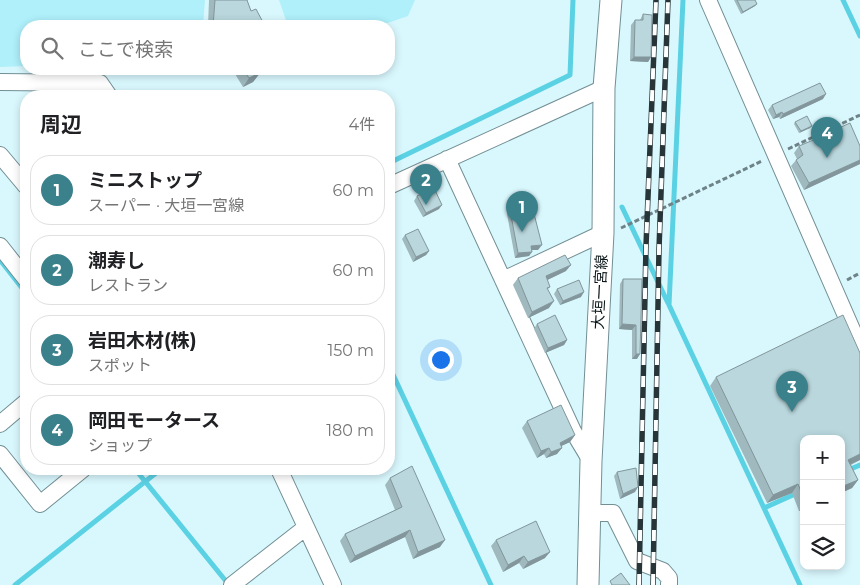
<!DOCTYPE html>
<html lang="ja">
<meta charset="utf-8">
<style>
body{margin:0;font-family:Montserrat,"Noto Sans JP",sans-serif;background:#f2f2f2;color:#202124}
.controls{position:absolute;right:15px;bottom:15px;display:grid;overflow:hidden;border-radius:10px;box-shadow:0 2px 8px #0003}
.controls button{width:45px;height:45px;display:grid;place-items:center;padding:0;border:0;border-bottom:1px solid #e0e0e0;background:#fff;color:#202124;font:25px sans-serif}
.you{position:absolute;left:440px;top:359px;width:18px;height:18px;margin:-12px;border:4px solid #fff;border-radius:50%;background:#1a73e8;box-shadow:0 0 0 8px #1a73e833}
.badge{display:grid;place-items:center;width:32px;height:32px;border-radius:50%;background:#3b818c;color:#fff;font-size:16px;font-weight:700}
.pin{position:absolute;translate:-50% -41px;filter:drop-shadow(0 1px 2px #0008)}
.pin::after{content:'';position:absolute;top:26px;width:18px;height:15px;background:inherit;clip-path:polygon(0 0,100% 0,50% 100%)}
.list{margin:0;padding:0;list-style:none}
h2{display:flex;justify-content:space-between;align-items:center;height:65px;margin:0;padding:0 20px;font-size:21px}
h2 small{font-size:16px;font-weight:400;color:#757577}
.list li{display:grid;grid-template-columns:32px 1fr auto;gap:15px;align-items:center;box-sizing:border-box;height:70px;margin:0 10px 10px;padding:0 10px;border:1px solid #e0e0e0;border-radius:20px}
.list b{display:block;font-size:19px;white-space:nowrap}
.list p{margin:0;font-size:16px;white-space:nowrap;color:#757577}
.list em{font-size:16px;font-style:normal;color:#757577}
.icon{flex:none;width:28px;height:28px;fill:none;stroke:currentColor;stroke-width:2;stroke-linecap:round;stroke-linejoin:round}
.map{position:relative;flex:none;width:860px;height:585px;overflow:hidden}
.search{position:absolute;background:#fff;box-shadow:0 2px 8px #0003;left:20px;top:20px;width:375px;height:55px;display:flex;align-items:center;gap:12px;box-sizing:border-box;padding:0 18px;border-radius:20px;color:#757577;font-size:19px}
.panel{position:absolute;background:#fff;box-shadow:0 2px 8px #0003;left:20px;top:90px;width:375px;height:385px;border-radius:20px}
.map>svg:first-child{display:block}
.green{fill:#aff0fb}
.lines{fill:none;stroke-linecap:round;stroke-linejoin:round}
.stream{stroke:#5bd1e4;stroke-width:5}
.minor-casing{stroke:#728f94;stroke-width:18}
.major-casing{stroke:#728f94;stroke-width:23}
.path{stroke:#6e8387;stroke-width:3;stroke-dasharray:5 2.5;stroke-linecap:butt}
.minor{stroke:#fff;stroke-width:16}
.major{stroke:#fff;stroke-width:21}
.rail-casing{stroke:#283538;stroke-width:5.5}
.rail{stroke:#fff;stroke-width:4;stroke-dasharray:11;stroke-linecap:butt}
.wall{fill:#9fb9be}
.shaded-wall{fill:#82969b}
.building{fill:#b9d7dd;stroke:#82969b}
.labels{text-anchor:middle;stroke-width:4.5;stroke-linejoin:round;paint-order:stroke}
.street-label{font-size:15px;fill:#0a1517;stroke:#fff}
</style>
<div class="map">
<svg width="860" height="585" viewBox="0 0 860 585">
<rect width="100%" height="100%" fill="#d9f8fe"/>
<path class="green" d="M0,0H205L203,26H26V66L0,67Z
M279,0H415L408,16L379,26H288Z"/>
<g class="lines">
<path class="stream" d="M683,0L669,305L800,585
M843,0L860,36
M389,163L570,75L573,0
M622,207L668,303
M0,260L26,293
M389,366L491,585
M135,469L225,580
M841,473L860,465
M764,508L804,490
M15,585L161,469"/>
<g class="minor-casing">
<path id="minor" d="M708,0L860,348
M0,82L100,83L109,96
M0,155L26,186
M447,159L573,431L591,461
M389,186L604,88
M0,246L26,279
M503,280L603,233
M0,424L26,402
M0,454L40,504L83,469
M279,469L333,585
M591,513H613L637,561L663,571L669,578V585
M232,585L305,528"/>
</g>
<g class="major-casing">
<path id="major" d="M588,585L591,461L603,233L604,88L611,0"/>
</g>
<path class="path" d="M788,149L860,115
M621,228L762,161
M847,280L860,273"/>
<use href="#minor" class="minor"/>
<use href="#major" class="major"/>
<g class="rail-casing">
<path id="rail" d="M639,585L646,246L656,0
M653,585L659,249L668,0"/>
</g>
<use href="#rail" class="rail"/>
</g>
<path class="wall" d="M209,0H247L251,11L265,26H208Z
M734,0H755V6L741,14Z
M643,14L651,57L648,62L630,61L631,25L635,20H640Z
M232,69H257L260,73L253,82L243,87Z
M823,99L780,119L779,117L773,119L768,110L772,105Z
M795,122L810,128L799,133L794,124Z
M830,132L860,146V164L804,190L791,166L797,159L794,153L799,146L827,143L826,139Z
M417,196L439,209L423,217L414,201Z
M510,210L538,250H532L529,256L515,258L507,214Z
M405,235L429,251L426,255L413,262L402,239Z
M566,271L547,280L550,287L548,289L549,308L528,318L513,285L518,278Z
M623,279H642L637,359H632V330L619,329L620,284Z
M557,289L581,297L560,305L554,294Z
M537,324L567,340L564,345L545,353L534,329Z
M860,353V460L851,465L858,480L852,488L841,493V439H804V509L799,511L792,493L767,503L710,386L716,377Z
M527,421L575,435L570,442L561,446L557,454L546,458L544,454L537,458L522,428Z
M617,472L635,492L620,499L614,476Z
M390,478L440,547L413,559L405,537L350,563L340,541L345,534L395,510L385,485Z
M496,540L545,558L523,569L519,563L503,572L491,546Z"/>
<path class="shaded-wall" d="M757,4L755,6L741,14L743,12Z
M634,57H651L648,62L630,61Z
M260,73L253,82L243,87L249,78Z
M826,94L823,99L780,119L783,114Z
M782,112L779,117L773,119L776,115Z
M812,126L810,128L799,133L801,131Z
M860,160V164L804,190L809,183Z
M442,205L439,209L423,217L426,213Z
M542,245L538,250H528L531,246Z
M429,251L426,255L413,262L416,257Z
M532,252L529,256L515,258L518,253Z
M571,265L566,271L541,283L546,276Z
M584,292L581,297L560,305L563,301Z
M554,301L549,308L528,318L532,312Z
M622,324L636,325L632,330L619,329Z
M567,340L564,345L545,353L548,348Z
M636,354H640L637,359H632Z
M575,435L570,442L555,449L560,443Z
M549,448L544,454L537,458L541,451Z
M562,448L557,454L546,458L551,452Z
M860,454V460L842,468L848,460Z
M858,480L852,488L841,493V487Z
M798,484L792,493L767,503L773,495Z
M638,487L635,492L620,499L623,494Z
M804,504V509L799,511Z
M410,530L405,537L350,563L355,556Z
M445,540L440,547L413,559L418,552Z
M550,552L545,558L523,569L528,562Z
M524,556L519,563L503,572L508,565Z"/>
<path class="building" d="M215,0H247L251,11L256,9L265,26H213Z
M737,0H755L757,4L743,12Z
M643,14L652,15L651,57H634L635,20H643Z
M243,69H257L260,73L249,78Z
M820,83L826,94L783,114L782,112L776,115L772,105Z
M807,116L812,126L801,131L795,122Z
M850,123L860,146V160L809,183L796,160L803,155L799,146L823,136L828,144L833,141L830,132Z
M434,188L442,205L426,213L417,196Z
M532,206L542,245L531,246L532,252L518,253L510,210Z
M418,229L429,251L416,257L405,235Z
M565,255L571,265L546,276L550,287L547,288L554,301L532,312L518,278Z
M623,279H642L640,354H636V325L622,324Z
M579,280L584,292L563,301L557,289Z
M555,315L567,340L548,348L537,324Z
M843,315L860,353V454L848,460L858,480L841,487V439H804V499L798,484L773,495L716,377Z
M561,405L575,435L560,443L562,448L551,452L549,448L541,451L527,421Z
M412,466L445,540L418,552L410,530L355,556L345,534L402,507L390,478Z
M636,468L638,487L623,494L617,472Z
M536,521L550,552L528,562L524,556L508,565L496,540Z
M621,573L630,585H612L610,581Z"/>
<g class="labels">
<g class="street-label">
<text transform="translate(600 292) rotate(-87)" y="5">大垣一宮線</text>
</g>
</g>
</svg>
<div class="controls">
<button>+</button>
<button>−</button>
<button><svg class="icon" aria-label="layers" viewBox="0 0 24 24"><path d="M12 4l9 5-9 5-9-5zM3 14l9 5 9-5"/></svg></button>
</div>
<div class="you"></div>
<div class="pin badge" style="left:522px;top:232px">1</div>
<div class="pin badge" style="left:426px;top:205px">2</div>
<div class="pin badge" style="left:792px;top:412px">3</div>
<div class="pin badge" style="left:827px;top:158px">4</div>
<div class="search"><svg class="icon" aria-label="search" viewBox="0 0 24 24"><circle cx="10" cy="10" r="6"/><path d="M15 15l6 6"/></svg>ここで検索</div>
<section class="panel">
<h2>周辺<small>4件</small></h2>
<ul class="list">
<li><span class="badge">1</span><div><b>ミニストップ</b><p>スーパー · 大垣一宮線</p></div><em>60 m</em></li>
<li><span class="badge">2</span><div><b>潮寿し</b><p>レストラン</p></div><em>60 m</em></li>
<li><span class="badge">3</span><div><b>岩田木材(株)</b><p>スポット</p></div><em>150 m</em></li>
<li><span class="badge">4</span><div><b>岡田モータース</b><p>ショップ</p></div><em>180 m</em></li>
</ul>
</section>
</div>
